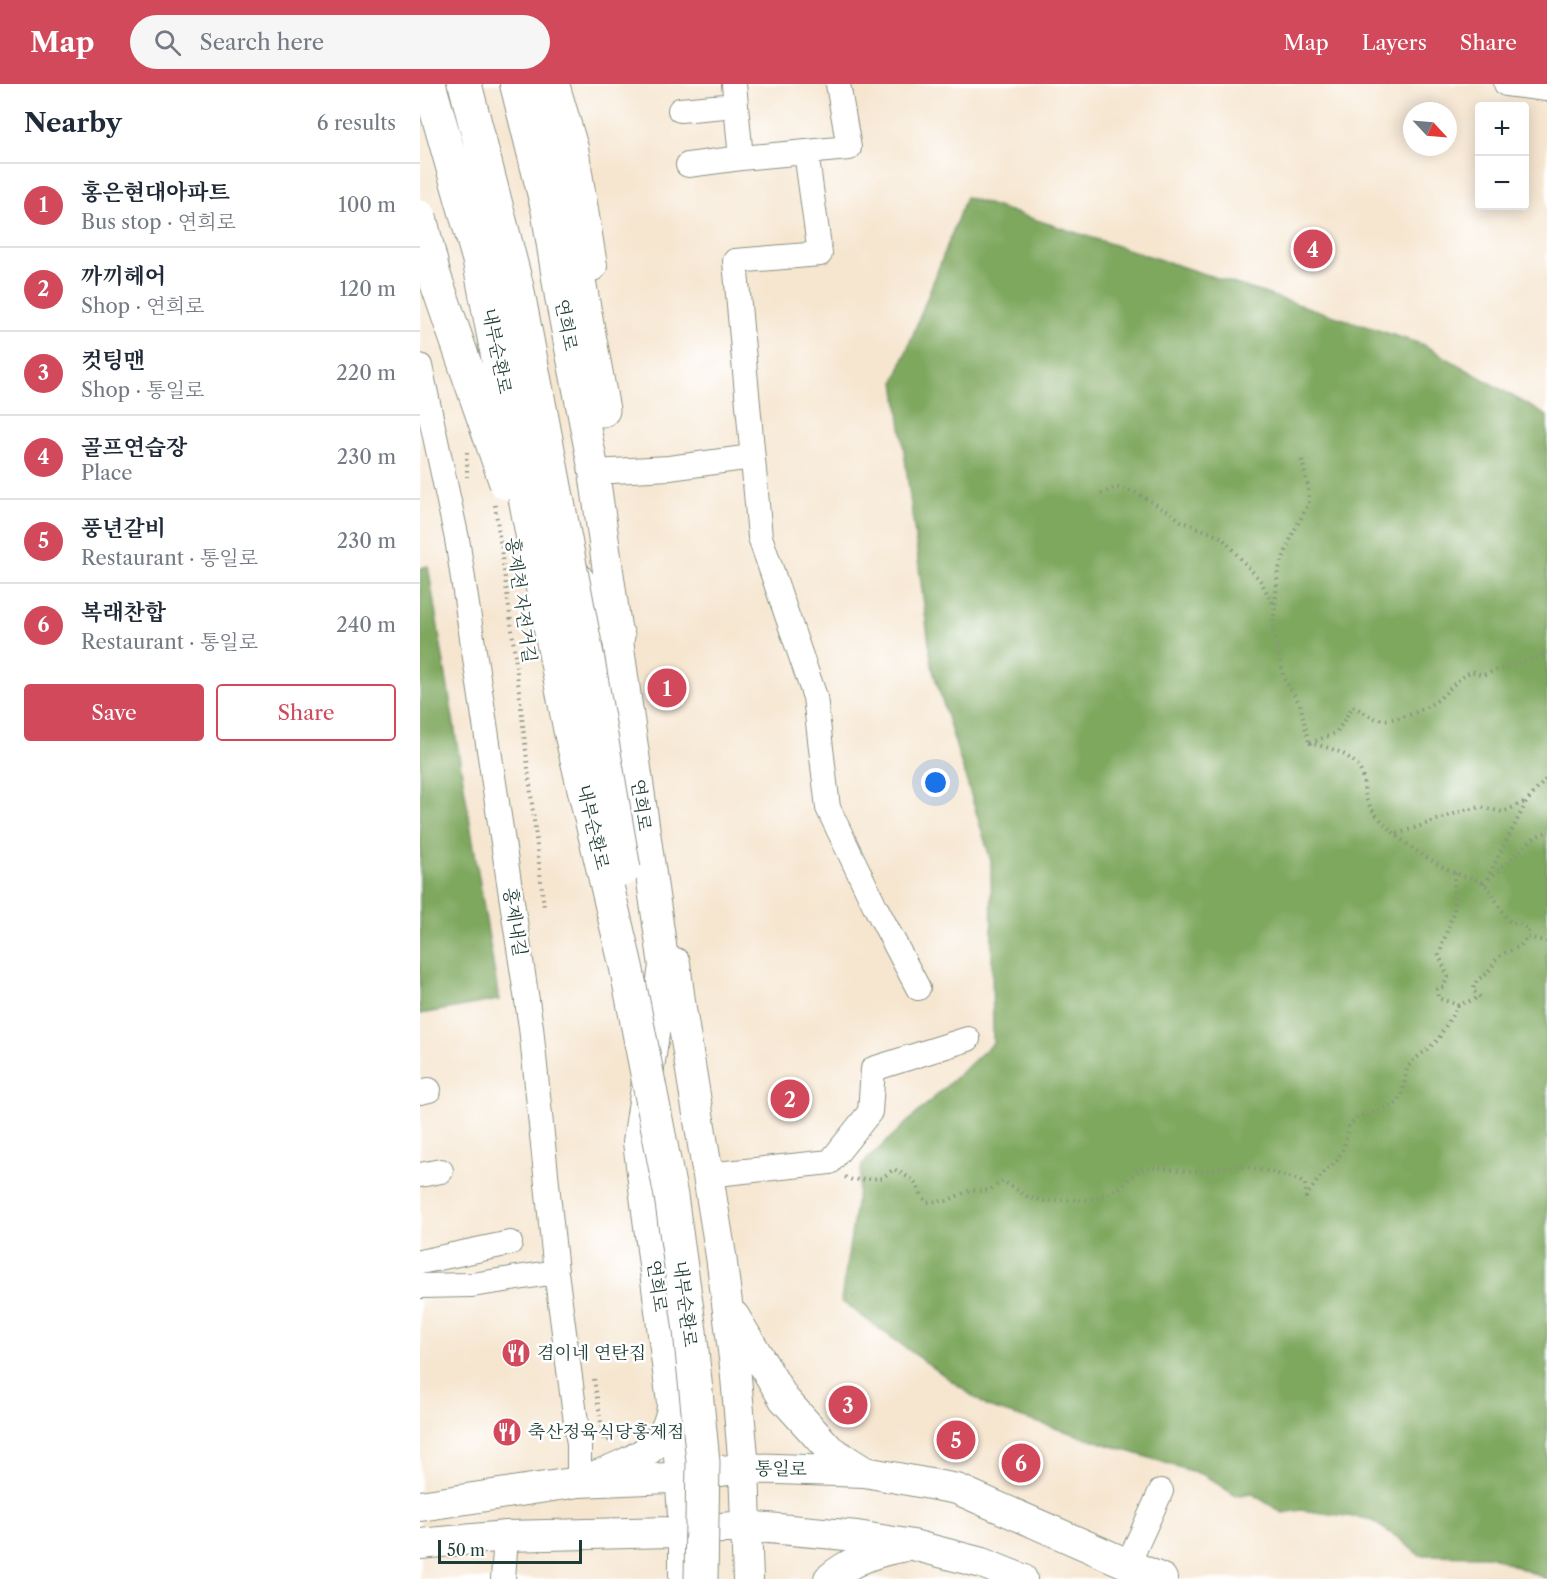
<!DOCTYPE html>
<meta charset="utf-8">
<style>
body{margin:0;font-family:"Libre Caslon Text","Noto Serif KR",serif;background:#f6f6f7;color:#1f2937}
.controls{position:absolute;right:18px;top:18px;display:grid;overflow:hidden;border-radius:6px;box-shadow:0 3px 15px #0003}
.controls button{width:54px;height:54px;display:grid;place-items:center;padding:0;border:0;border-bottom:2px solid #e0e1e3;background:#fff;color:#1f2937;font:30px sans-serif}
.compass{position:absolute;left:983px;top:18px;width:54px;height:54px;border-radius:50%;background:#fff;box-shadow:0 3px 15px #0003;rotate:116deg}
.scale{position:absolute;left:18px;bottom:15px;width:144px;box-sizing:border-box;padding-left:6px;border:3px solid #1f3d34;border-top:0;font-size:16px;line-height:21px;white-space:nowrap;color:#1f3d34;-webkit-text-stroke:4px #fff;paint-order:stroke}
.you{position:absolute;left:516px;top:699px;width:21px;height:21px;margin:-15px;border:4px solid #fff;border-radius:50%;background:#1a73e8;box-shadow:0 0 0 9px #1a73e833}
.badge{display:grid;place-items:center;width:39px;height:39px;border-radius:50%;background:#d1495b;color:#fff;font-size:20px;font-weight:700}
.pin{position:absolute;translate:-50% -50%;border:3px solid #fff;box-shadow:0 2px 6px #0006}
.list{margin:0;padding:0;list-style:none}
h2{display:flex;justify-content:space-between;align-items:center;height:78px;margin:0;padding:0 24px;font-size:26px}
h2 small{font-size:20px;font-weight:400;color:#747a83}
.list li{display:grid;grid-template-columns:39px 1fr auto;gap:18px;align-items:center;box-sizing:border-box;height:84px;padding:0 24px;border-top:2px solid #e0e1e3}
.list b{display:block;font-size:22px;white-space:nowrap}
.list p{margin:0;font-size:20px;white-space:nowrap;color:#747a83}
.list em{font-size:20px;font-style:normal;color:#747a83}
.actions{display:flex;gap:12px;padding:18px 24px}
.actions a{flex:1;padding:14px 0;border:2px solid #d1495b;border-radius:6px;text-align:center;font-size:21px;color:#d1495b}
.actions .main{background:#d1495b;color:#fff}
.icon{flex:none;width:33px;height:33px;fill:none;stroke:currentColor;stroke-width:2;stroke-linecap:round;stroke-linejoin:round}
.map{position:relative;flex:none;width:1127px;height:1495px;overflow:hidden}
header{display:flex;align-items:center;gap:36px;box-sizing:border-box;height:84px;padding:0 30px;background:#d1495b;color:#fff}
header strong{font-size:28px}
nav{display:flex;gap:33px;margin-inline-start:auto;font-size:21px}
.search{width:420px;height:54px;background:#f6f6f7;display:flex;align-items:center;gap:15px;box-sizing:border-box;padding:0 21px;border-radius:33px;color:#747a83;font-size:22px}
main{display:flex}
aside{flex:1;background:#fff}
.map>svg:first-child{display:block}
.forest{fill:#7fa85f;stroke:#4f724a;stroke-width:1.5}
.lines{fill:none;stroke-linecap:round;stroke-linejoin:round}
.minor-casing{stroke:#8a9282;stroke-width:26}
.major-casing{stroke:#8a9282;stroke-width:32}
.highway-casing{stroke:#8a9282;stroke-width:35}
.path{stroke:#8a9282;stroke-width:4;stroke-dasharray:1.5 4.5;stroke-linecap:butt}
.minor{stroke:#fff;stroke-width:24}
.major{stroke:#fff;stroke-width:30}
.highway{stroke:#fff;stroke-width:33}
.highway-bridge-casing{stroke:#8a9282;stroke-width:35;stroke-linecap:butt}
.highway-bridge{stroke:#fff;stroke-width:33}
.labels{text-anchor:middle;stroke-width:5;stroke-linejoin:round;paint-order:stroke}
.street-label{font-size:18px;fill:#1f3d34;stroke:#fff}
.poi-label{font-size:18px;fill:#1f3d34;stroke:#fff;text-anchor:start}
</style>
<header>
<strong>Map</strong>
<div class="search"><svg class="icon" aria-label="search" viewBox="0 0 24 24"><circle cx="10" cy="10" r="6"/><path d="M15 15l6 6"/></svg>Search here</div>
<nav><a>Map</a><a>Layers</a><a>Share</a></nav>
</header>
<main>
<aside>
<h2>Nearby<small>6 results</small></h2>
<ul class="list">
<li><span class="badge">1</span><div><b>홍은현대아파트</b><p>Bus stop · 연희로</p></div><em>100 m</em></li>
<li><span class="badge">2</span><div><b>까끼헤어</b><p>Shop · 연희로</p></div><em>120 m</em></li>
<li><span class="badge">3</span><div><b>컷팅맨</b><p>Shop · 통일로</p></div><em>220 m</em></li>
<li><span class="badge">4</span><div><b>골프연습장</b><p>Place</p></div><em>230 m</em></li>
<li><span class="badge">5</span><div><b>풍년갈비</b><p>Restaurant · 통일로</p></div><em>230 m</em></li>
<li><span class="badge">6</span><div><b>복래찬합</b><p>Restaurant · 통일로</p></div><em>240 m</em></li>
</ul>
<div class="actions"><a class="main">Save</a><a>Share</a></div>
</aside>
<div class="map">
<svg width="1127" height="1495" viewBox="0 0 1127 1495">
<rect width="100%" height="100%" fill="#fff"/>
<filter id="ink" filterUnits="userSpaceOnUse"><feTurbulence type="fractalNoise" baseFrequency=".0167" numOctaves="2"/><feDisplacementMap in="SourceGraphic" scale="12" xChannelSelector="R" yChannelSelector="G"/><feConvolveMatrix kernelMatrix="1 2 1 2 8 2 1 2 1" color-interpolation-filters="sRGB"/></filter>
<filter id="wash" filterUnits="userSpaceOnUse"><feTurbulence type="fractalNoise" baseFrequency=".008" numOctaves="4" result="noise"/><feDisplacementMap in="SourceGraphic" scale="24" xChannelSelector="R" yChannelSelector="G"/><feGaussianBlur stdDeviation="1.35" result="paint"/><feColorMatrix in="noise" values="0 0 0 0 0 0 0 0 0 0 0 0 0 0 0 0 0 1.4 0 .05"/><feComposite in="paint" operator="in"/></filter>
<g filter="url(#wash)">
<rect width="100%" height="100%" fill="#f6e6d0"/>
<path class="forest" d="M546,113L1004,261L1127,332V1495L1070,1472L999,1471L977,1453L949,1435L881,1426L863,1429L831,1409L816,1412L784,1391L568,1323L421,1217L442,1080L573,959L571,777L512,583L475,297Z
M8,482L79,916L0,930V484Z"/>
</g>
<g filter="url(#ink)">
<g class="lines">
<g class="minor-casing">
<path id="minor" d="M314,0L321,74L429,64L418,0
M1086,0L1127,5
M260,26L316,21
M386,68L400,170L315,177L340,453L395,613L408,724L455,822L498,904
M268,81L321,74
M0,282L37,455L111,943L136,1188L159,1361V1398
M174,388L249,384L332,373
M0,1008L9,1006
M0,1091L21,1087
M287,1091L410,1078L450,1028L453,985L548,955
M0,1178L90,1159
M0,1202L52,1201L136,1188
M708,1480L741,1407
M83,1495L86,1452"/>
</g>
<g class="major-casing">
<path id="major" d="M95,0L126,124L140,213L174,388L244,882L218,1058L259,1372L264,1447V1495
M134,0L153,64L172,182
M255,879L261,925L301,1172L315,1282L324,1384L328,1495
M314,1232L364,1315L410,1366L445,1388
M178,1391C213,1377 248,1364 252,1322
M0,1422L159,1398L249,1394L324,1384L445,1388L537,1405L742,1495
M0,1460L86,1452L251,1448L326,1442L437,1452L493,1461L562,1479L602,1495
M409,1495C429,1478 456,1467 482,1463"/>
</g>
<g class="highway-casing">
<path id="highway" d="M117,0L145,121L183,326
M148,483L198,552"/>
</g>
<path class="path" d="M47,368V393
M882,376L888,403L889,419L873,449L858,487L853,544L864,595L880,620L889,659
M681,410L696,403L714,408L751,429L761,437L801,453L840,496L853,520
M75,421L92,546L124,823
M889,659C908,663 936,670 942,691C947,713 942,714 958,733C980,757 1005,775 1035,789C1044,793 1059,794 1065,801C1076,811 1079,828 1091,839H1098L1108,845V853
M890,659L916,649L933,622C940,626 947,631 954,634C974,640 1004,627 1020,614C1031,604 1038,594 1052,587L1063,591L1127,569
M977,750L1045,726L1061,723L1083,728L1107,717
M1036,789L1034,792V826L1019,871L1028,893L1023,903L1017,905L1018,914L1038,921L1060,913L1053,906L1057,896L1068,889L1076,876L1082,870L1099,863L1108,853
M1069,795L1115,753L1127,748
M1064,800L1107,717L1127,694
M1108,853L1127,858
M425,1093L432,1096L462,1094L474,1085L493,1096L506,1118L526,1117L551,1106L564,1107L571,1105L583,1097L610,1114L625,1117L676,1115L701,1103L718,1086L731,1083L780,1088L815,1081L851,1088L879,1096L885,1100L886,1113L899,1094L917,1076L924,1063L929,1042L938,1032L948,1031L976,1019L982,1012L987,984L994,976L1017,957L1038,921
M174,1295L184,1357L203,1351"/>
<use href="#minor" class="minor"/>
<use href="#major" class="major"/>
<use href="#highway" class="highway"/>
<g class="highway-bridge-casing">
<path id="highway-bridge" d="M9,0L59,176L150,646L206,882L251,1112L270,1247L283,1378L281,1495
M45,0L97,203L168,576L204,785
M0,133L14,191L86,399"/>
</g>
<use href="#highway-bridge" class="highway-bridge"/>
</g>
</g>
<defs>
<g id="restaurant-disc" transform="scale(1.5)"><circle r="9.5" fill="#d1495b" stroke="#fff"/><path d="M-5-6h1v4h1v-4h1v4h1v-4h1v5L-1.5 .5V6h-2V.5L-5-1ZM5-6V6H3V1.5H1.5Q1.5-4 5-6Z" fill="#fff"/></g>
</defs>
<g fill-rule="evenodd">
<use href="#restaurant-disc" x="96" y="1269"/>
<use href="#restaurant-disc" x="87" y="1348"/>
</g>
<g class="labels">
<g class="street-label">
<text transform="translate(146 241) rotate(79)" y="6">연희로</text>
<text transform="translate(77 267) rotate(79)" y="6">내부순환로</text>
<text transform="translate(101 516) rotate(82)" y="6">홍제천 자전거길</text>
<text transform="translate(221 721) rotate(82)" y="6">연희로</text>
<text transform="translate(173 743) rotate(77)" y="6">내부순환로</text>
<text transform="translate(95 838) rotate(81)" y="6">홍제내길</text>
<text transform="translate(237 1202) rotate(82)" y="6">연희로</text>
<text transform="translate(265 1220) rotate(83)" y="6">내부순환로</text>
<text transform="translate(361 1385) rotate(1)" y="6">통일로</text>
</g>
<g class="poi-label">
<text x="117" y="1275">겸이네 연탄집</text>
<text x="108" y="1354">축산정육식당홍제점</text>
</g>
</g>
</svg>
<div class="controls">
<button>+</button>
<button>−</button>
</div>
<svg class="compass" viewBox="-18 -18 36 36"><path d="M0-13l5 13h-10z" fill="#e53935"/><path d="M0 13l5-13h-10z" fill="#747a83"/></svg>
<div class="scale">50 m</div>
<div class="you"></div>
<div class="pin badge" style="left:247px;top:604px">1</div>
<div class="pin badge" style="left:370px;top:1015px">2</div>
<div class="pin badge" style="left:428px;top:1321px">3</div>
<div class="pin badge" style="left:893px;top:165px">4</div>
<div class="pin badge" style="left:536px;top:1356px">5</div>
<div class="pin badge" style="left:601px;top:1379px">6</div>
</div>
</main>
